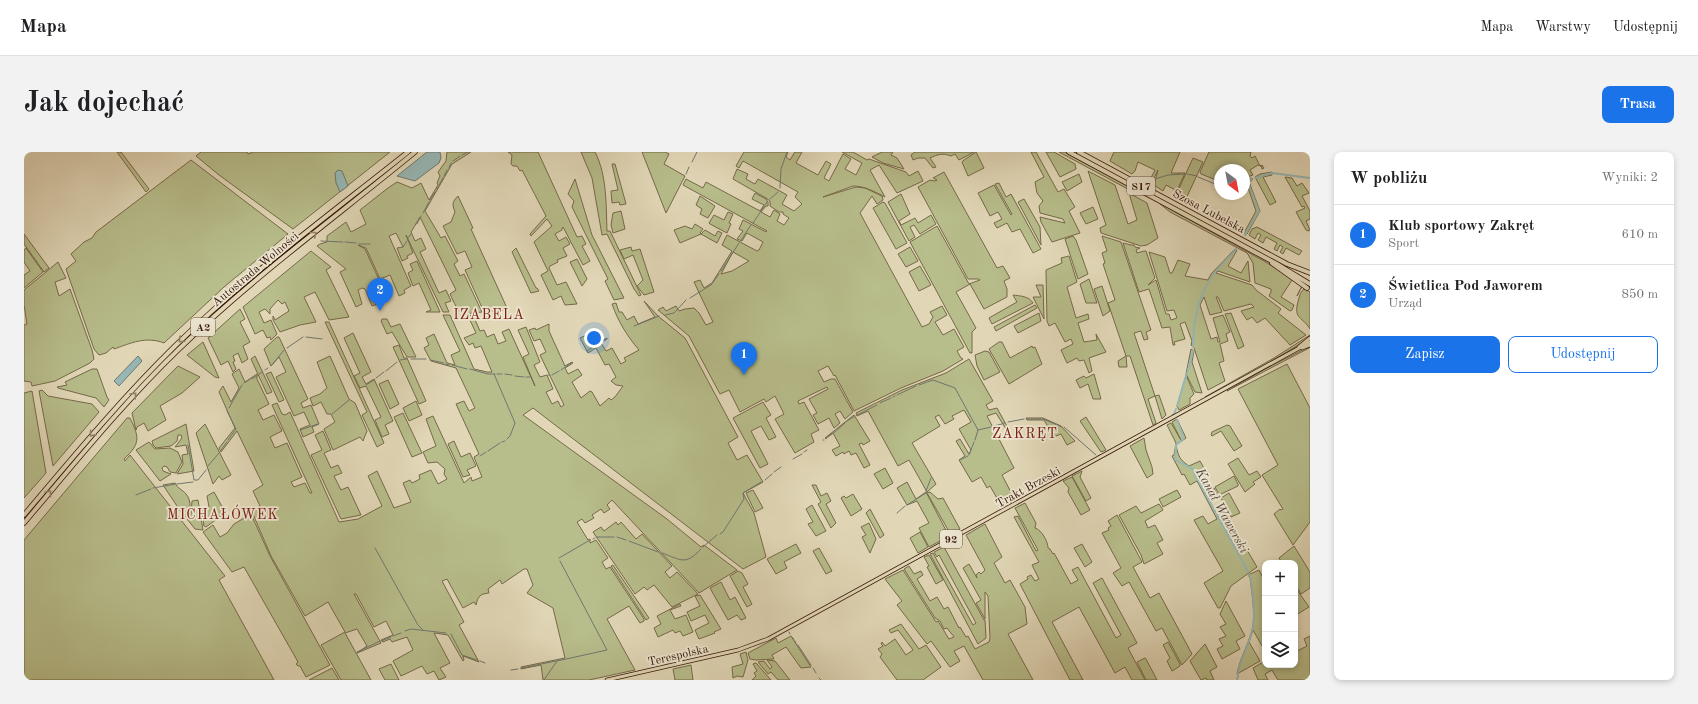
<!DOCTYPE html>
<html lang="pl">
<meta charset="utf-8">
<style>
body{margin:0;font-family:"Old Standard TT",serif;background:#f2f2f2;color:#202124}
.controls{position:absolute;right:12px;bottom:12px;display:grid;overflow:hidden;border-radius:8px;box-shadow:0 2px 6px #0003}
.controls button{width:36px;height:36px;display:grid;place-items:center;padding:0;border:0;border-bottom:1px solid #e0e0e0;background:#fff;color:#202124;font:20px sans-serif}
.compass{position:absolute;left:1190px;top:12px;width:36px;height:36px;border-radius:50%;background:#fff;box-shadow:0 2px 6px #0003;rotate:148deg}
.you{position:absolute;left:570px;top:186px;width:14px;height:14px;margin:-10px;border:3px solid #fff;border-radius:50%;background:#1a73e8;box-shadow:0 0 0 6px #1a73e833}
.badge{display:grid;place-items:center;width:26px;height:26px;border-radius:50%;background:#1a73e8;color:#fff;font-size:13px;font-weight:700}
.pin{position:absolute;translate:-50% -33px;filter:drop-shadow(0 1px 2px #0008)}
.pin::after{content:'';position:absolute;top:21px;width:14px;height:12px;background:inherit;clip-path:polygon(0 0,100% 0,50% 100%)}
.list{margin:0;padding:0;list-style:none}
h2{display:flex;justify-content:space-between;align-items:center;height:52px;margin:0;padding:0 16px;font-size:17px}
h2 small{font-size:13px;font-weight:400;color:#757577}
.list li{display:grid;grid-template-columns:26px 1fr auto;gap:12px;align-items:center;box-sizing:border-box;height:60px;padding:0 16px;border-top:1px solid #e0e0e0}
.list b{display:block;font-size:15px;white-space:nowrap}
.list p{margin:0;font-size:13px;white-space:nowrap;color:#757577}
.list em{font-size:13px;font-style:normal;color:#757577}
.actions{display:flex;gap:8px;padding:12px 16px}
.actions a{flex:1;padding:9px 0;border:1px solid #1a73e8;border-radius:8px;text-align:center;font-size:14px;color:#1a73e8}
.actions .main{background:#1a73e8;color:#fff}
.icon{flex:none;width:22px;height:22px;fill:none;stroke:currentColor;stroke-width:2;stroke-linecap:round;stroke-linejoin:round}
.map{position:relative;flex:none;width:1286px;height:528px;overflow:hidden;border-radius:8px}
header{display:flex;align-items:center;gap:24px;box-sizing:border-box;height:56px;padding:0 20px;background:#fff;border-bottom:1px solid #e0e0e0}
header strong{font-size:19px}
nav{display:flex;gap:22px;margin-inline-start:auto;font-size:14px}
.intro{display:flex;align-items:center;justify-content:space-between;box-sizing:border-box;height:96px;padding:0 24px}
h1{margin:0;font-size:28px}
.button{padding:10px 18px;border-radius:8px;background:#1a73e8;color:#fff;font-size:14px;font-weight:700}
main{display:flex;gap:24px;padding:0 24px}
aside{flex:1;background:#fff;border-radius:8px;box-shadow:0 2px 6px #0003}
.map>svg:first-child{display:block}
.green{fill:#b7bd8b;stroke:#766949;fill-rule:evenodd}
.water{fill:#97b8b6;stroke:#707770}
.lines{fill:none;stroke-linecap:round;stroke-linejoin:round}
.stream{stroke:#707770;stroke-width:1}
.canal{stroke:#97b8b6;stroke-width:2}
.major-casing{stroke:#361507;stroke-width:4.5}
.highway-casing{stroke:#361507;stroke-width:5.5}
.major{stroke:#e1d7b7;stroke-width:3}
.highway{stroke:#e1d7b7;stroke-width:4}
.oneway{stroke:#948068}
.labels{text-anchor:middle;stroke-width:3.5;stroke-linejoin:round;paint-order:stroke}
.shield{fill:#ece5d0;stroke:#6d5343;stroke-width:1}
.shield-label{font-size:11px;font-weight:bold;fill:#361507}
.street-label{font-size:12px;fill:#361507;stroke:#ece5d0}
.water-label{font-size:13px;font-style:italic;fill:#53463c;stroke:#ece5d0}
.quarter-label{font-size:14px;letter-spacing:1px;fill:#7a1f14;stroke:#ece5d0}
</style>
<header>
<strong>Mapa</strong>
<nav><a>Mapa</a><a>Warstwy</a><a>Udostępnij</a></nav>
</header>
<div class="intro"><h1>Jak dojechać</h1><a class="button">Trasa</a></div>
<main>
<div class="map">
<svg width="1286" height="528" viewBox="0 0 1286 528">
<rect width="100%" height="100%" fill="#e1d7b7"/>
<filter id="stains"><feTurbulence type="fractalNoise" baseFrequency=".005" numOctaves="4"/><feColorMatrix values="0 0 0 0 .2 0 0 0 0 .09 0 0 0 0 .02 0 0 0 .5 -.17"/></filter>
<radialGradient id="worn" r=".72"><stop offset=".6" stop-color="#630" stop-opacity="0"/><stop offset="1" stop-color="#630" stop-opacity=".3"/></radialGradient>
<path class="green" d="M93,0H97L125,37L122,40Z
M177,0H223L224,2L229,0H366L269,77L195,23L172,4Z
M387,0H388L181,171L179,169L250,109Z
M423,0H447L428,12L401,59L417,86L421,84L434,109L430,112L436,124L440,122L458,160C434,163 436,163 426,142L432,138L396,65L387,80L391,89L397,86L402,97L396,100L415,141L422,138L427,149L421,151L425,160H419L382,83L389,101L383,104L384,106L378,109L373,96L379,95L372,81L365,84L387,134L380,138L381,141L375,144L366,123L356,127L342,96L334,93L341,97L357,132L352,135L359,150L348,154L341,137L338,136L334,138L338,152L332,155L316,120L322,117L293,94L296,92L303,90V84L322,70L327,80L342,72L336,58L364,36L373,30L388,36L397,31L405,48L414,33L413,31L416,24L414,20L422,9Z
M484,0H514L553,85L558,84L562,92L558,94L566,109L559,113L539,75L538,76V78L531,82L535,89L542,85L546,92L539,96L543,104L533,108L534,110L526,114L525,116L533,133L542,130L553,152L541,153L537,144L529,148L517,123L524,119L510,90L528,74L523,67L507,84L506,82L522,64L498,18L496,19L493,14H489L487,12L488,3Z
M557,0H571C583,23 582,53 583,79H586L617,143L615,144L610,137L583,82L578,83L568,26Z
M618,0H641L645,2L640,12L661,24L642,61Z
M720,0H764L762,5L766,8L771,0H778L772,11L794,23L802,9L807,12L800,26L805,29L819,2L827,7L821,17L832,23L838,11L818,0H829L843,8L845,7L882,20L885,24L894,19L899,29L873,41L855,13L846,18L861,45C851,40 841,34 829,34L799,45L832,35L841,36L858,44L859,48L853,52L848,44L836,61L898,175L905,172L909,165L906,160L918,154L923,163L911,170L919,183L930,177L940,195L933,199L937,206L939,207L919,219L877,236L830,259L811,223L810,224L804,214L794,219L800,230L807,227H811L829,260L821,267L816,259L811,262L816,271L810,276L805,266L794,272L789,263L793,261L785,247L804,237L803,235L774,249L775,252L780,250L795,278L787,282L790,290L771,301L751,267L760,262L751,244L742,250L740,247L716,260L705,238L696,242L665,184L634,158L639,155L642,159L652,154L655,159L661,157L670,156L675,161L682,173L689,170L670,130L676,128L680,136L688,131L708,99L698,93L703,83L733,99L735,98L739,90L723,81L718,89L713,87L719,79L715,77L719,68L742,80L743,79L659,33L662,27L679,36L682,30L736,59L740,53L728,47L731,41L742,47L744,50V54H742L737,60L746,65L750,58L756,62L753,69L760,73L765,66L759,62V60H755L746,54V49L742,46L709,27L713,17L724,22L722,27L731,32L734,27L763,43L758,52L770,59L778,52L771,45L774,40L719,9L715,16L712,14ZM709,100L725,109L708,119L697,122Z
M858,0H869L867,3L873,6L880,17L859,11L848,5Z
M891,0H950L935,8L931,2L927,4C919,1 914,2 906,6L912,15L909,16L901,6H894L889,8L887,3Z
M952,0L960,16L944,24L938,10L940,8Z
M1007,0H1012L1034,40L1040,37L1051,55L1045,59L1056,81L1028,90L1017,70L1016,65L1041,71L1039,67L1016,61L1015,54L1019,49L1013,41L1011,30L1020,25Z
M1022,0H1030L1051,12L1052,17L1036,25Z
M1035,0H1041L1134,50L1115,41L1113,42Z
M1090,0H1156L1147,21H1161L1153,39L1142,33L1139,39L1130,33L1134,18L1127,32L1120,28L1123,29L1127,26L1131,18L1114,10L1111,19L1108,22L1086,9Z
M1185,0H1227L1226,4L1228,6L1231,4L1236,14L1238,13L1240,16L1238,17L1237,14L1234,13L1226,18L1229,23L1220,26V18H1196V25L1192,28L1177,22L1176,20Z
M1169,6L1179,10L1161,49H1159L1151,45Z
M167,8L264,82L200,135L140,191C122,184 107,191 90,197L89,195L82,201L75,203L70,197L42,117L52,109L47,102L60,90L68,86L72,80Z
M588,12H591L602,52L596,53L595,50L588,51L587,39L594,38Z
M1064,19L1091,33L1104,72L1113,68L1105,41L1123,51L1134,86L1123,93L1117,94L1077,81L1076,76L1082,73Z
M920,20L973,116L979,114L986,126L980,129L983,137V145L960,157L946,132L932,140L952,176L948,180V201H946L886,90L913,74L945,132L956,128L955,127H944L894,35L906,28L911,29L913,28L909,26Z
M1248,20V23L1239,25L1252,50L1246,53L1231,25L1236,22Z
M1055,22L1058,30L1043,39L1038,30Z
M1261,25L1268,26L1273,34L1278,31L1285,41L1278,44L1286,59V67L1282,69L1286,78L1284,79L1282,78L1272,60L1281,56L1280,54L1278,55Z
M1227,26L1229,27L1225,30L1236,59L1223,82L1220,81L1232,59L1222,30H1220V28Z
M551,27L568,83L600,146L590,148L581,129L584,127L548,55L550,49L544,42Z
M975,31L982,45L987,42L1017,97L1009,101L996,77L988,80L983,71L973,76L970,71L978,67L974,60L966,64L954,41L970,33L987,63L988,62L971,32Z
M877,42L886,62L875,69L877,73L891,66L894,71L907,63L912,72L896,82L890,73L886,75L891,85L885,89L864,50Z
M434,44L449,76L447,77L483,156L480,158L460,160L441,118L448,115L441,99L433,102L419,74L427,70L431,60C428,52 428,50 434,44Z
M676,44L691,54L684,66L676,62L678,57L672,53Z
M1000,47L1016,75L1017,93L994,50Z
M859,50L861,51L883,91L872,97L849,56Z
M1135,51L1240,109L1280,134L1277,136L1273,144L1278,134L1268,128L1257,145L1270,153L1268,158L1266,159L1245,144L1247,140V137L1231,131L1229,111L1223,101L1146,60Z
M1069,55L1074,67L1062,72L1056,61Z
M597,59L601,77L589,81L587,73L589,61Z
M704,60L709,62L705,71L707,72L703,81L686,72L685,71L690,63L700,68Z
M671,72L679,77L676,81L677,82L681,78L691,84L694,79L698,81L693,91L677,82L656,91L650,78L661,74L668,77Z
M1233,75L1278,99L1275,103L1262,96L1259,102L1256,100L1259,95L1256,93L1253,99L1250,97L1253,91L1242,85L1239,91L1234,88L1237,83L1234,81L1231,87L1225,83L1228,77Z
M0,82L25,116L20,120L0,92Z
M1049,84L1052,88L1064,122L1054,127L1041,87Z
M1078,84L1097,90L1127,178L1122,180L1124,187L1120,188L1117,179L1110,181L1131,244L1135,243L1142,263L1138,267L1131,244L1124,247L1132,271L1129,273L1106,204H1102L1103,215H1095L1094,209L1102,204L1084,151L1091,148L1079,112L1081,111L1078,101L1083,99Z
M1099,91L1107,93H1110L1111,95L1116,96L1112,98L1113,101L1120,99H1122L1131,126L1124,133L1132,128L1142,162H1145L1147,168L1153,166L1150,158L1143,159L1125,100L1141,105L1146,121H1148L1154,108L1166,112L1161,124L1184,128L1187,122L1211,97L1213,98L1204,114L1217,121L1224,109L1226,130L1194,119L1192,121L1228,133L1232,138L1257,157L1254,161L1282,183L1266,193L1241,166L1233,171L1228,165L1223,168L1217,159L1230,155L1227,152L1200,159L1194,145H1192L1198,160L1186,163L1180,145L1176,153L1187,187L1193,185L1194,190H1196L1189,166L1199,163L1206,180L1202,182L1204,189L1196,192L1200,209L1195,211L1201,229L1184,238L1170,196L1167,193L1168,189L1161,170L1156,172L1161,187L1150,190L1151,193H1149L1146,175L1138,176L1125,137L1115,140Z
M607,95L608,99L616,97L630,140L620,143L613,134L619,128L609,103L600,107L596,98Z
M886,95L894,109L882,115L874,102Z
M2,96L19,120L0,136V123L6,119L0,110V98Z
M492,96L512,136H513L515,139L507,141L488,100Z
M287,99L307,115L302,118L325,165L305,168L291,140L280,145L292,170L276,173L256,180L249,168V164L251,168L265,159L261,150L258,152L254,148L246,157V162L241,157L235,160L240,171L247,168L253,182L247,188L246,185L243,186L239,178L231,182L219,155Z
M1045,104L1053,130L1043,135L1052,166L1064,162L1065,167L1054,171L1060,190L1073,188L1072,182L1082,200L1065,206L1068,219L1065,221L1060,208L1055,209L1053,206L1043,211L1037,198L1049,192L1047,187L1041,190L1031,171L1025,174L1023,169L1022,118L1038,111L1037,106Z
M553,107L563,127L558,134L546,110Z
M393,109L416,160H402L407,158L395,131L389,134L384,121L389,118L386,112Z
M34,110L42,126L31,130L35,144L46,137L68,198L70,207L66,211L31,229L8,234L7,230L0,229V173L3,172L0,153V138Z
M896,114L907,133L895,139L885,120Z
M1065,127L1073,151H1062L1056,132Z
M1012,133H1019L1020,167L1009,145H1017Z
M1078,134L1086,159L1079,164L1070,137Z
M1280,137L1286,140V177C1279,165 1269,167 1274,150C1275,146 1276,140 1280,137Z
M989,143C996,144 1005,144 1009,151L968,172L965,166L993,150Z
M620,149L634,164L661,186L714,285L704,291L713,308L723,303L739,330L719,341L730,361L742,405L719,417L509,256L499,263L643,367L677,395L680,393L713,418L675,441L588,348L583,353L586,357L580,361L577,357L568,363L570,366L561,371L558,367L553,370L564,388L566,387V391L572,388L584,406L578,410L582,417L586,415L620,467V469L616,471L605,454L583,467L611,518L565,528H519L517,513L497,517V515L541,506L529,456L503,441L509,433L503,417H500L478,432L476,428L464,437L465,441C456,442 454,444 452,453L450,450L439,456L423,427L418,429L440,470L435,473L455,510L439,504L440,508L439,509L424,483L410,481L426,511L416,516L422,525L415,528L410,519L403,522L398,514L377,524L369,509L389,498L383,485L368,490L366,487L359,490L357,488L369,483L362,469L350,475L332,442H330L357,491L333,501L343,494L333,477L321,481L347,528H317L297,493L321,480L304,450L281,464L247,404L228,360L236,354L229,339L239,333L213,279L197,300L195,296L211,276L195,240L199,234L207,250L215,236L208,222L215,217L221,230L233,222V227L245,252L234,258L239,268L250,263L258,279L246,285L251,296L263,291L278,325L267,330L270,335L281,331L286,341H288L248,253L253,251L258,262L261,263L266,260L315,370L334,367L358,354L344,324L353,319L370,356L387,350L379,331L386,328L388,331L396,327L395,323L407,318L414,332L423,327L420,322L421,317L413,310L404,311L399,300L412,294L402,267L409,264L440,331L447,325L448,329L458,325L450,305L455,302L432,252L440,249L445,259L451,256L432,216L407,209L400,196L405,193L402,186L410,182L423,211L431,213L427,203L436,199L419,163H426L450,217L463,220H468L457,194L451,196L449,191L445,193L440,186L452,181L444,164L449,163L456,179L460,178L463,185L470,182L474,192L482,189L478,180L485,177L511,234L499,205L505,202L494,178L502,175L516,210L510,213L516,225L523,223L529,237L522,240L528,252L534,249L537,255L540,253L516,203L522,200L516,187L510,189L505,178L511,176L512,178L525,172V179L541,214L548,210L549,211L541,216L544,222L554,217L558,223L548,230L557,246L566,239L568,240L576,254L585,246L587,248L591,245L599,234L592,233L587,229L592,225L585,212L581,213L572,196L564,201L556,186L565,182L570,193L583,186V187L577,191L582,199L588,196L597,212L602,209L600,206L615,198C603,184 594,169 588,152L592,151L595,160H598L603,168L610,164L614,172L631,165Z
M1011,153L1013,156L972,179L970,175Z
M216,157L221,167L216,170L226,190L219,194L224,207L218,211L214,201L209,204L211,209L209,210L212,217L209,220L204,209L197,213L184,186Z
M1015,161L1017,169L994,181L990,174Z
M1207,161L1220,194L1214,197L1201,162Z
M358,167H363L367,175L376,172L392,205H383L368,180L363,182L357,169Z
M301,170H305L360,291L353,295L338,263L343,260Z
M329,181L347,220L338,225L342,232L350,227L369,269L361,273L365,282L358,285L351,268L357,265L342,234L336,236L330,224L336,221L320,186Z
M1286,183V186L1225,223L1181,245L1250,206Z
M253,185H255L284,247L277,251L279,256L287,253L295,272L288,275L290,280L279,285L276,277L286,273L280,260L270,264L252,225L262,220L255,205L247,214L240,197Z
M179,190L195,226L191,225L163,203Z
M975,190H978L986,206L1008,194L1009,196L1011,195L1018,212L985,232L965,197Z
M375,193L380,206H383L402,249L395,252L369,195Z
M1286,194L1285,196L1203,239L1241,217Z
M1167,197L1170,199L1168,210L1178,241L1171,240L1162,222Z
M961,199L965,200L976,220L960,228L953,214L951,203Z
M231,204L248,240L243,242L227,207Z
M306,204L325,247L331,251L343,279L339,289L336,285L309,298L300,277L311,270L307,262H303L297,250L289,254L286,246L296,242L303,236L293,210Z
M945,207L969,249L962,253L965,258L973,256L984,276L982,277L972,261L963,264L990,316L978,323L991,348L978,355L966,334L963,336L957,325L948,330L935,308L941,304L932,289L936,287L945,302L947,298L935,277L947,270L940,258L928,264L930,267L921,272L915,263L911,265L916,274L888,291L912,332L903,340L885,308L874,314L844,259L833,264L832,261L878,238L922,221Z
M1263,212L1286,256V370L1269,393L1250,362L1256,357L1257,358L1259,357L1238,323L1254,313L1214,237Z
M154,214L176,225L158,241L136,254L142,268L124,279L120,271L113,275L112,278L108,261Z
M68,217H73L83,245L85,248L80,255L72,246L34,236L33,235L43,233L41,230Z
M247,220L260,248L255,250L242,222Z
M1070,222L1077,247H1069L1064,232L1056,236L1052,228L1060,224L1062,226Z
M1162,223L1170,242L1166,246V252L1155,258L1153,254Z
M364,228L375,252L366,257L355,232Z
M18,238L24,244L68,252L75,260L29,314L15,239Z
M8,239L22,321L0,346V241Z
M392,249L398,263L385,269L379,256Z
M739,250L747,263L742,266L752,285L745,288L737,274L727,279L744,312L736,316L709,266Z
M379,261L398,301L388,305L370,265Z
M830,263L846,289L839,293L838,291L835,292L846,313L840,316L832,301L827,303L825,299L820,302L819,300L812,304L808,298L816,294L809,281L803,285L802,287L801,286Z
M1062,265L1082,298L1077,300L1056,269Z
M103,266H106C116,286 116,292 100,307L101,309L106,303L201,424L195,428L250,528H0V388Z
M1002,266H1019L1037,274L1051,289L1043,293L1037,282L1030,285L1020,268H1003Z
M1153,267L1162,286L1152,293C1154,304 1156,308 1165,314L1176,309L1180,316L1179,319L1171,323L1181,340L1190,336L1194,345L1186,350L1215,402L1223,398L1233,415L1207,434L1196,456H1194L1180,431L1199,419L1170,368L1179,364L1184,372L1193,367L1173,329L1166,333L1160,322L1158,323L1148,304L1150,303L1152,291L1143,273L1147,271L1157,288L1148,270Z
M162,272L170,319L153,322L159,312L158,303L164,302L162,293L151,295L158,286L157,283H154L153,289L147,294L132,296L129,293L128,289Z
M181,272L207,323L198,328L195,324L189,332L172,281Z
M1203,273L1206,274L1218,294L1210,299L1197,279L1188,284L1187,283L1188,280Z
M299,279L307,298L300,301L307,316L314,313L318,321L310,324L317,338L324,335L337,363L317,367L287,303L298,298L291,283Z
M1120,286L1122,298L1128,315L1129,322L1123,326L1106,294Z
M430,289L437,305L446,301L452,314L443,318L446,323L439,325L424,292Z
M125,290L131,297L146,296L154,300L158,310L152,321L146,320L143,315L140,314L138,316L139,319L147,322L136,329L112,298Z
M1214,306L1225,323L1233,319L1237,325L1229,330L1231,332L1221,340L1204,312Z
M861,316L869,331L859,337L850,322Z
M1058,319L1056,325L1067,346L1062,349L1048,324Z
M1210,324L1214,332V334L1195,343L1191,335Z
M1048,325L1066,358L1057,363L1044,340L1045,336L1039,329Z
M883,330L892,347L902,340L925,384L905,395L895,376L905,371L893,349L883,353L873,336Z
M151,331C154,337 159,338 162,342C168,349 167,360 161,366L139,333Z
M788,333H792L797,344L803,341L807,349L802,352L812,371L807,376L794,352L797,350Z
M729,338L739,356L731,360L722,341Z
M1153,338L1157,345L1139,355L1135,347Z
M190,340L201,360L200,362L182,375L180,374L177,357L185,355L183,344Z
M906,340L914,347L919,346L936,377L927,383L903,341Z
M1205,341L1216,361L1207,365L1197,346Z
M829,342L838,357L827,364L817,346L820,344L822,346Z
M174,348L179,378L171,377L163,367L167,362L168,349Z
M1001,351L1012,371L1011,376C1018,378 1024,390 1024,396L1026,397L1029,402L1030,401L1047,432L1054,428L1048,418L1054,415L1092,486L1097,483L1069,431L1078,426L1113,491L1104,496L1121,528H1108L1101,515L1091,521L1055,455L1028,470L1059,528H1046L996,432L1004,427L1003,425L1007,423L1011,429L1015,427L1008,413L1015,410L990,365L994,364L1012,399L1014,398L991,356Z
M1135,352L1139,358L1121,369L1124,376L1131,373L1139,388L1133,391L1139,402L1120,412L1117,403L1095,363L1112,354L1117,361Z
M788,353L802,379L792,384L784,372L789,370L782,357Z
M846,357L860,383L856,386L842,361Z
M227,362L246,404L306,513L282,525L276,514H274L272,512L274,510L220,415L208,420L179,380L189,373L196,385L203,381L210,372Z
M1093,363L1118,410L1109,415L1126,446L1135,441L1168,502L1158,513L1138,476L1132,479L1105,430L1098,434L1089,421L1097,416L1078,381L1085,378L1084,376L1087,374L1084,369Z
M592,370L594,373L597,370L612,387L618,382L648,414L641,420L646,426L653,420L674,442L648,455L630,433L623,438L620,435L611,442L569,380L577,375L580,379Z
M845,371L852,387L846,401L838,385L842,383L837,375Z
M961,372L978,405L970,411L981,431L986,428L1001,455L1003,472L984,482L1009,528H959L940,494L930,499L936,509L926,515L907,489L903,492L873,453L878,449L861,427L879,418L912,470L914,469L925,487L930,485L923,476L920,477L916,469L911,466L880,417L885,414L890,422L897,419L899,423L893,427L906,449L913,445L920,457L924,455L935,476L936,475L942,485L944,484L951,497L965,490L966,486L964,444L961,440V467L952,451L957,448L939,416L945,412L953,426L952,423L955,420L957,422L961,418L942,383Z
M896,380L904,395L894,401L886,386Z
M772,392L777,401L760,410L763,416L752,422L743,407Z
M1058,392L1068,410L1061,415L1050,396Z
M1270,394L1286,420V436L1277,442L1271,432V411H1258L1255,406Z
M920,395L960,468H961L962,486L954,492L906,402L909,401L949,473L952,471L915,403L913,405L910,400Z
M795,396L808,419L802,422L789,399Z
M905,403L919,428L912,432L903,415L905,414L900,405Z
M589,413L625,466L622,468L587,414Z
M1235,418L1241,430V499L1229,478L1225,490L1236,509L1213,522C1216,505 1226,490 1229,474C1231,459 1228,441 1226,426L1224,423Z
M714,419L718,421L724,432L719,435L728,452L723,455L706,424Z
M697,430L706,448L711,445L722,466L717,468L713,463L704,468L686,436Z
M1271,435L1285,455L1272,463L1271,462Z
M676,443L697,477L690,480L691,481L675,487L671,478L685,471L681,463L667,469L663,460L676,454L671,444Z
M1202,449L1221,484L1212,489L1216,497L1198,507L1193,497L1199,494L1195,487L1202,484L1196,475L1202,472L1196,462Z
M656,452L657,454L646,458L651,467L662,463L669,480L659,484L656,479L651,481L649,478L634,485L630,476L637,472L633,464Z
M877,472L895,497L902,493L917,515L899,528H873L856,505L858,502L854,497L859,494L857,492L858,490L861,494L871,487L882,503L889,498L874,478L867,481L865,478Z
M767,484L787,515L777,516L762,495L748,503L750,507L732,508L726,507L724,501L752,486L754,491Z
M1286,484V528H1254L1248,518L1241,522L1244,528H1234L1229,516L1241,509V513H1271V496L1273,499L1283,494L1280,487Z
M1144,490L1156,512V514L1148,519L1143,509L1146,506L1139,493Z
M1181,492L1193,515L1186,519L1190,528H1183L1182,526L1177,528L1166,509Z
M722,500L724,508L719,525L713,524L709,526L708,515L719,512L716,502Z
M1121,506L1122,507L1133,528H1122L1113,510Z
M743,508L751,509L766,528H754L747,520L744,522L734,510L740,509L746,517L748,515Z
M732,511L747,528H728L732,524L730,521L733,519L729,512Z
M367,512L375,528H361L355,517Z
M667,513L669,528H651L649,517Z
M308,516L315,528H285Z"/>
<path class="water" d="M403,0H416L417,6L415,11L391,29L373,24Z
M314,18L318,19L324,34L316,40L312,31L311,21Z
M114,204L118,209L95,234L90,229Z"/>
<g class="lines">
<path class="stream" d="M438,3L444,0
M429,9L436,4
M668,10L673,0
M425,16L427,11
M662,22L665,15
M1163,22L1173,24
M420,24L423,18
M1174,25L1196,34
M1131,27L1144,23L1161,22
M1125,29L1129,28
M1220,29L1223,28
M415,33L419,26
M756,36L757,17L763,0
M413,37L414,35
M746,47L754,40
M406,48L411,40
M399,61L405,50
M729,71L743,50
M393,72L397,64
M384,86L387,82
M717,88L727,73
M297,89L319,90
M321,90L332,91
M335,92H346
M379,95L383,89
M697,119L715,91
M666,146L687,133L695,122
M641,163L650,161L662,148
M610,174L635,164
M282,185L298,187
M577,190L582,187
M263,196L279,185
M563,199L575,191
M387,207H402
M376,208L383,207
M406,208L420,211
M422,212L425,213
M248,213L260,198
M428,213L443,217
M446,217L464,222H471
M241,218L244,216
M537,218L547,211
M362,219L373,210
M235,222L238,220
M470,222L491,271L486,284L483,287
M473,222H478
M481,222L488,223
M524,223H526
M528,223L535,219
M491,224L500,225
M502,225H506
M352,226L360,220
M227,227L233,224
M220,231L225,228
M342,233L350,228
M895,233L909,228L931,236L954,278L967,275
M873,243L892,234
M869,245L871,244
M856,251L867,246
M205,256L218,233
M203,259L212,277L204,288
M308,262L325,248
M833,263L853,253
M1148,263L1150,262
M1003,267H1019L1038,275
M823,269L831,264
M984,270L1000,267
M979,271H981
M1136,271L1142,267
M970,274L978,272
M1040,275L1072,303
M1127,275L1134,272
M276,278L294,272
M813,278L821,271
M1122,278L1125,276
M1113,283L1120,279
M804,285L812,279
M799,288H800
M951,288L954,278
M1104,288L1111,284
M478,290L481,289
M1099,291L1102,289
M164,293L170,328H174L182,318
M1095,293L1097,292
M1091,295L1093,294
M197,298L203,290
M464,299L476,291
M780,300L783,298
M1079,302L1088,297
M945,303L950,290
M456,304L462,300
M1074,304L1076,303
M769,307L778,302
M936,308L944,304
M184,314L195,301
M750,320L757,315
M741,328L748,322
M153,332L169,330
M129,336L152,332
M902,339L907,326
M112,343L127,337
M883,353L902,341
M873,361L881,354
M696,382L699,380L720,347L719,341L737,330
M573,385H590
M593,385L602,388
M569,387L571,386
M605,389L634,400
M679,395L693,383
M351,396L394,473L399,478
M638,401C658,408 661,414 677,397
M535,406L566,388
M381,479L387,477L422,481
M765,480L766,482
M427,482L438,503L453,508
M369,484L377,481
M768,485L770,487
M357,489L367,485
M771,489L772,491
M774,493L787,513
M333,500L356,489
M456,509L461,511
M498,516L532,509
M789,516L792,521
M487,518L494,517
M795,526L797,528
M520,528L533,509L583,498L536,409"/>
<path class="canal" d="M1231,26L1248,21L1286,26
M1221,83L1235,59L1223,28L1228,27
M1169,195C1169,170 1174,144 1189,123C1195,114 1205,106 1212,97
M1163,222L1169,199
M1153,254L1162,224
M1150,262L1152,257
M1153,268L1160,286L1152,293L1151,307C1156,312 1162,312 1168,317L1224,420
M1214,521C1217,505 1226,491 1229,475C1232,460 1228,443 1227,428L1225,423
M1213,528L1214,523"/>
<g class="major-casing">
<path id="major" d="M1275,195L1286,186
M1278,196L1286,193
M583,528L714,498L744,487L1286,190"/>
</g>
<g class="highway-casing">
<path id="highway" d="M1045,0L1253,112L1286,132
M1055,0L1263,112L1286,121
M1248,111L1283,136
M0,363C49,305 97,247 151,194C223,123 305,63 384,0
M0,371C50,312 99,251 155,197C228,126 312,65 391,0"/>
</g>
<use href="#major" class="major"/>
<use href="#highway" class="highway"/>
</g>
<defs><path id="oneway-chevron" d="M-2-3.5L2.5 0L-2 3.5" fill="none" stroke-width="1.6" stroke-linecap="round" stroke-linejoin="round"/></defs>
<g class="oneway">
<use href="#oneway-chevron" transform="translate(290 82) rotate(-39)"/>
<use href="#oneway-chevron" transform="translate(157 188) rotate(137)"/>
<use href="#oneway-chevron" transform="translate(110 243) rotate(-47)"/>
<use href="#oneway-chevron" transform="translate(68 282) rotate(131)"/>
<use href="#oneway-chevron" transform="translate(25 341) rotate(-50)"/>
</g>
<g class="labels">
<g class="shield">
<rect x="1103" y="25" width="28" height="18" rx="3"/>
<rect x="167" y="166" width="24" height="18" rx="3"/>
<rect x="916" y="378" width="22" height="18" rx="3"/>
</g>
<g class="shield-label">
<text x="1117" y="38">S17</text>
<text x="179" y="179">A2</text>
<text x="927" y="391">92</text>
</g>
<g class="street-label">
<text transform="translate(1185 59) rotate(28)" y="4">Szosa Lubelska</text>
<text transform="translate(231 117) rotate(-40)" y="4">Autostrada Wolności</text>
<text transform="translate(1004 335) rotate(-29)" y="4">Trakt Brzeski</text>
<text transform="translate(654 503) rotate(-13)" y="4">Terespolska</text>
</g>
<g class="water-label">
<text transform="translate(1199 358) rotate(61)" y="5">Kanał Wawerski</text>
</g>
<g class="quarter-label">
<text x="465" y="167">IZABELA</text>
<text x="1001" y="286">ZAKRĘT</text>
<text x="199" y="367">MICHAŁÓWEK</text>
</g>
</g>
<rect width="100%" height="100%" filter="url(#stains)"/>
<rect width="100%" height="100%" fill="url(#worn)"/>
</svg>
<div class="controls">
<button>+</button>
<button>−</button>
<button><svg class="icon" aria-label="layers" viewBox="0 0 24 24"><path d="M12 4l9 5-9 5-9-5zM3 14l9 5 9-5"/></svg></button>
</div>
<svg class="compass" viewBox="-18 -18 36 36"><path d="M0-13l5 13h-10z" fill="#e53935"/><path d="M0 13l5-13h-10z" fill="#757577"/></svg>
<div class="you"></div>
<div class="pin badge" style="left:720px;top:223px">1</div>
<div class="pin badge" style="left:356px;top:159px">2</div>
</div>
<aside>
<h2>W pobliżu<small>Wyniki: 2</small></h2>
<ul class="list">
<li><span class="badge">1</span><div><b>Klub sportowy Zakręt</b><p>Sport</p></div><em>610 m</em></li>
<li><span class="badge">2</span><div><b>Świetlica Pod Jaworem</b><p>Urząd</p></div><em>850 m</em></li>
</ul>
<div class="actions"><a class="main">Zapisz</a><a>Udostępnij</a></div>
</aside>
</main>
